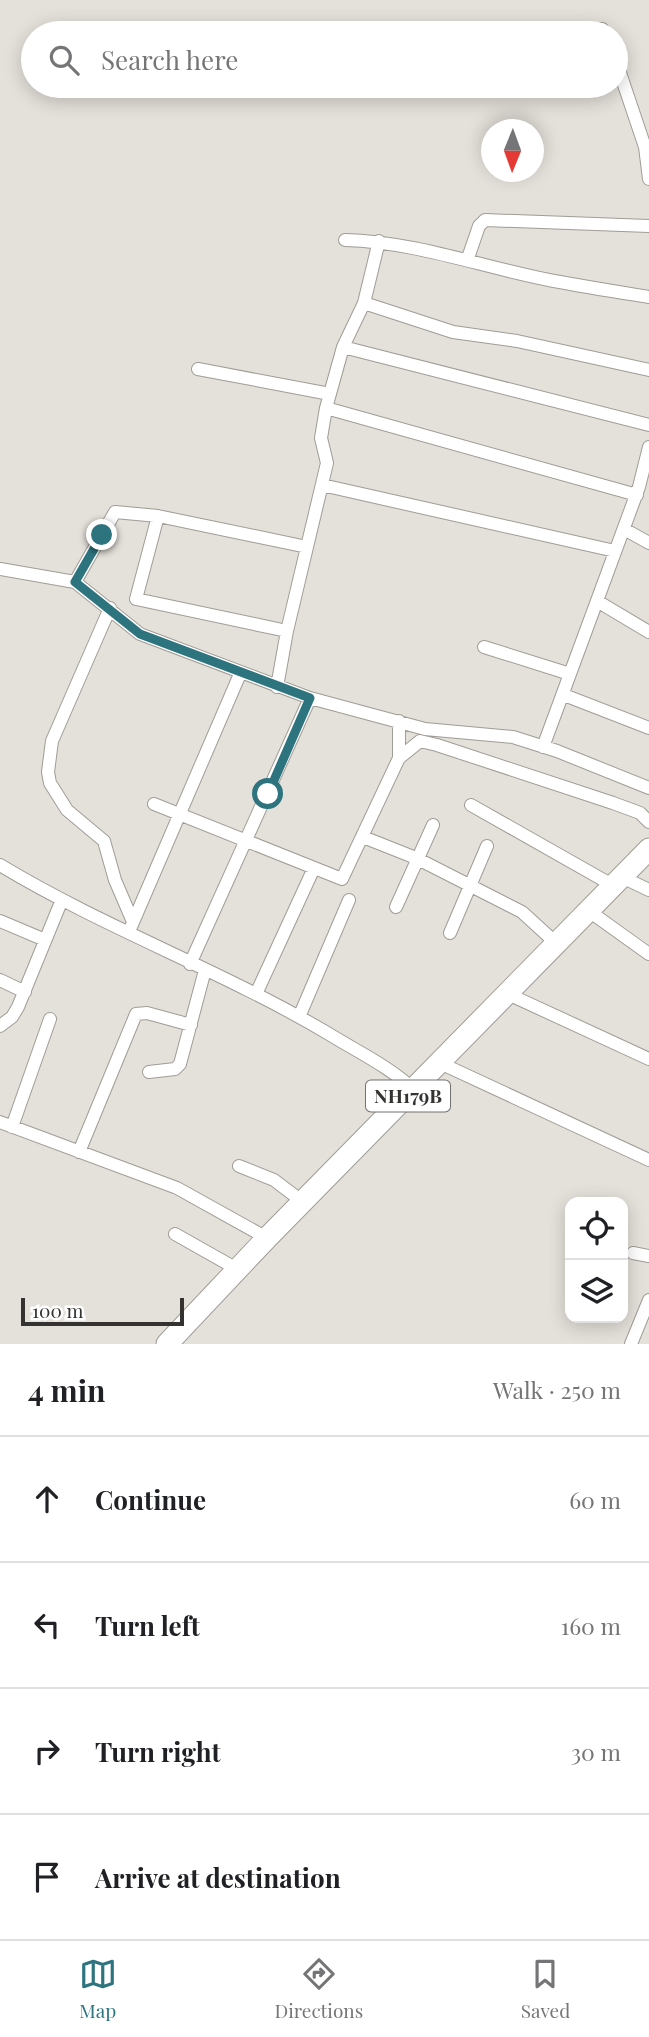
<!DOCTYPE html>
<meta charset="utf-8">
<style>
body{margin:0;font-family:"Playfair Display",serif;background:#f6f6f6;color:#202124}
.controls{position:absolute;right:21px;bottom:21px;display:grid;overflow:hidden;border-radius:14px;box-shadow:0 4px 18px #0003}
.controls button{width:63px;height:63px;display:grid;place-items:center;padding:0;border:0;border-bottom:2px solid #e0e0e0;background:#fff;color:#202124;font:35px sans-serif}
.compass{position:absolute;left:481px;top:119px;width:63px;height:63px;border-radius:50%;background:#fff;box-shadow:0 4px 18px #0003;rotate:181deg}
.scale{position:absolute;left:21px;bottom:18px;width:163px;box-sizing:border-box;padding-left:7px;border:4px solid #353331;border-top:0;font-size:19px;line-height:24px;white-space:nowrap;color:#353331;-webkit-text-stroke:5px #fff;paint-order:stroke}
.stop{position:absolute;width:21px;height:21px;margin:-16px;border:5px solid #2d747f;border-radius:50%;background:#fff}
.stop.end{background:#2d747f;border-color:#fff;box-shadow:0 2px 7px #0008}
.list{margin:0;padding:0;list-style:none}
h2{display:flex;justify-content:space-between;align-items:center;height:91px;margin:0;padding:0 28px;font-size:30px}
h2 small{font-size:23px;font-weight:400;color:#757577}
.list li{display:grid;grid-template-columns:46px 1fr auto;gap:21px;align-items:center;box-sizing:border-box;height:126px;padding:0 28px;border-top:2px solid #e0e0e0}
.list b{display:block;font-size:26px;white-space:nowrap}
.list em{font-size:23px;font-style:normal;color:#757577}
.icon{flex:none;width:38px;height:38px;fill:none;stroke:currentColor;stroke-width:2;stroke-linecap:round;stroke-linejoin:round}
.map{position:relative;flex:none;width:649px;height:1344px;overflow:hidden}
.search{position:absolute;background:#fff;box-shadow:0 4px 18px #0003;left:21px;right:21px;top:21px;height:77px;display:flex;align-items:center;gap:18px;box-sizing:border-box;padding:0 24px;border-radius:38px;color:#757577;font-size:26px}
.sheet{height:595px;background:#fff}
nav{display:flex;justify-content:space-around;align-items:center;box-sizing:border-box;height:98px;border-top:2px solid #e0e0e0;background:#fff;font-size:19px;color:#757577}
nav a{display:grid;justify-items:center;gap:4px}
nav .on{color:#2d747f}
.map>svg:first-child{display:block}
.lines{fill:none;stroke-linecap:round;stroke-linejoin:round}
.minor-casing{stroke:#a09c96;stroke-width:14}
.trunk-casing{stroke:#a09c96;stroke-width:23}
.minor{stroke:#fff;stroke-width:12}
.trunk{stroke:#fff;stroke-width:21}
.route{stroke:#2d747f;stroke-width:9}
.labels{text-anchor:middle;stroke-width:6;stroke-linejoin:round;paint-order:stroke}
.shield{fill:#fff;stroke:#72706f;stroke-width:2}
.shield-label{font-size:19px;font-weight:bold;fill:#353331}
</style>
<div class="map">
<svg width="649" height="1344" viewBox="0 0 649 1344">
<rect width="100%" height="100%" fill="#e4e0da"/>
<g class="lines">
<g class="minor-casing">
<path id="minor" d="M602,29L604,33
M616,61L645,147L649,179
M345,240C418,242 484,268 554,281C586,287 618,292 649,297
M468,258L479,226L485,220L649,226
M364,303L453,332L517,341L649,370
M343,347L649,425
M198,369L330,394
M326,408L637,495
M322,485L615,551
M158,516L136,599L287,631
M624,529L649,543
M0,569L75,582L140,634L310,698L425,729L513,737L557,751L649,788
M75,582L115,512L158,516L307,547
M597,601L649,632
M110,608L52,741L48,772L50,783L67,810L104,841L115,880L133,922
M484,647L570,674
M277,687L287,631L327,463L321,438L326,408L343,347L364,303L379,241
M564,695L649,728
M543,747L639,487L649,447
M399,758L420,741L437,745L613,803L640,813L649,822
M154,804L342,879L399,758V721
M471,805L614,886
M363,837L416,858L522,912L557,944
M0,865C106,929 223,971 329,1034C358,1052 390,1067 414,1090
M622,877L649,890
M396,907L433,825
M589,911L649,954
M0,921L45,940
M131,927L240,674
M450,933L487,846
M190,964L310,698
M0,980L25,992
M256,994L314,868
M508,994L649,1059
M299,1017L349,900
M0,1026L12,1017L18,1007L61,902
M440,1063L649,1160
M149,1072L175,1069L180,1064L205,970
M0,1122L177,1188L267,1238
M12,1127L50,1019
M79,1152L136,1014L147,1013L191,1025
M239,1166L274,1180L303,1202
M175,1234L237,1269
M633,1253L649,1256
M631,1344L649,1300"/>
</g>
<g class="trunk-casing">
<path id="trunk" d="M167,1344L267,1238L649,849"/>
</g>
<use href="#minor" class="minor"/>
<use href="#trunk" class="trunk"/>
</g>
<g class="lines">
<path class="route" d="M102,535L75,582L140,634L310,698L268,794"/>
</g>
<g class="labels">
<rect class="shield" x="366" y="1080.5" width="84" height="31" rx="5"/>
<g class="shield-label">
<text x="408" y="1103">NH179B</text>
</g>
</g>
</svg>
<div class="controls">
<button><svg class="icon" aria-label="locate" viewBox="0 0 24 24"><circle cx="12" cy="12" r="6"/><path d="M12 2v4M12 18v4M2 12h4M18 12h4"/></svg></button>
<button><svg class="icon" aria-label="layers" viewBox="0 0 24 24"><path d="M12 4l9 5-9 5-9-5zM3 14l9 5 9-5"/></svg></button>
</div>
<svg class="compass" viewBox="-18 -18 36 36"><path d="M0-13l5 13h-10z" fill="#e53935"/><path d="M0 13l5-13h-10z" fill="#757577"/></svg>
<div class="scale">100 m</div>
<div class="stop" style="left:268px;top:794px"></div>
<div class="stop end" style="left:102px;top:535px"></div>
<div class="search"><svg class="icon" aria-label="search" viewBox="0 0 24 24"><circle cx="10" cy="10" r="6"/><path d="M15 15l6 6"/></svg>Search here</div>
</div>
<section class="sheet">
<h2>4 min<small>Walk · 250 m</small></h2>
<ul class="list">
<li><svg class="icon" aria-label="ahead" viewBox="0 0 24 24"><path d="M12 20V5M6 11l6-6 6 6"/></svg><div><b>Continue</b></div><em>60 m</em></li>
<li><svg class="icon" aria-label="left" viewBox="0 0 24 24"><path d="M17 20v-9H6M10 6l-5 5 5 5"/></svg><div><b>Turn left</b></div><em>160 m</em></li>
<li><svg class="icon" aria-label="right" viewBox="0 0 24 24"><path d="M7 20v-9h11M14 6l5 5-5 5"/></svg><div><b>Turn right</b></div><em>30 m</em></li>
<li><svg class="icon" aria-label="arrive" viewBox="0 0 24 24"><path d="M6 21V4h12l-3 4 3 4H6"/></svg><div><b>Arrive at destination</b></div></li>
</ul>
</section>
<nav>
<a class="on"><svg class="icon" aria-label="map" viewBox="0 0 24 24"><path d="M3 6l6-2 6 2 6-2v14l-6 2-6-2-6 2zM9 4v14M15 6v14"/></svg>Map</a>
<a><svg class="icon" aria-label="directions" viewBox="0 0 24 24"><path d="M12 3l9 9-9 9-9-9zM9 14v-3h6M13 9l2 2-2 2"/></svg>Directions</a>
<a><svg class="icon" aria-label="saved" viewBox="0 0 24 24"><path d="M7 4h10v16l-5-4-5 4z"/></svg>Saved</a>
</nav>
